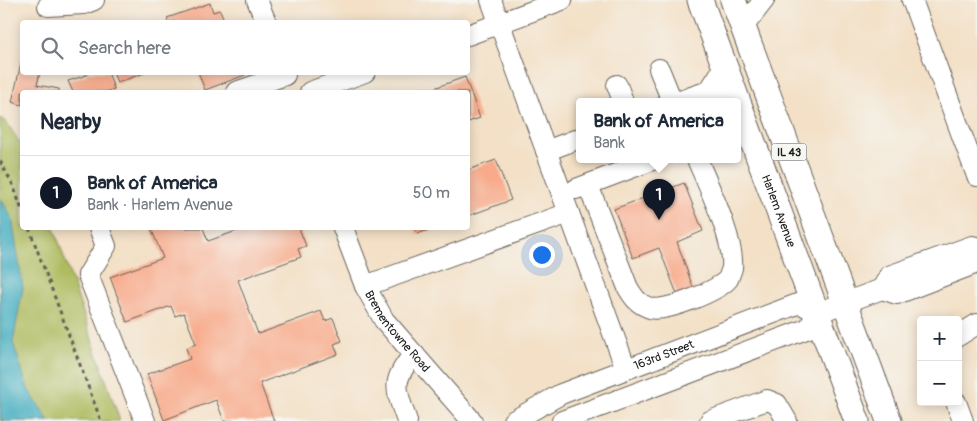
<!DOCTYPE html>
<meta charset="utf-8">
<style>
body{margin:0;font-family:Pangolin,sans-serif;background:#f2f2f3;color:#1f2937}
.controls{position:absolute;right:15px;bottom:15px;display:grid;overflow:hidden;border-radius:5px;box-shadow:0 2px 12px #0003}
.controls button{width:45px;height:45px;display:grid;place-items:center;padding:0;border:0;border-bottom:1px solid #e0e1e3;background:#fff;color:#1f2937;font:25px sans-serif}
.you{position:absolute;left:541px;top:254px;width:18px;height:18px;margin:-12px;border:4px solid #fff;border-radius:50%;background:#1a73e8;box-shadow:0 0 0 8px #1a73e833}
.badge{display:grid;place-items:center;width:32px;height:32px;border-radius:50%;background:#111827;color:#fff;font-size:16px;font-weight:700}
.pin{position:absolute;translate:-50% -41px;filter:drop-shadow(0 1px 2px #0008)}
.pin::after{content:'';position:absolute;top:26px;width:18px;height:15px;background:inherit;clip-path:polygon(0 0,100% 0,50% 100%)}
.popup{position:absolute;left:576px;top:98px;width:165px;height:65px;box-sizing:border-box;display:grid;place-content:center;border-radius:5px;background:#fff;filter:drop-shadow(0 1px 4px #0005);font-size:16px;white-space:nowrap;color:#747a83}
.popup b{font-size:19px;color:#1f2937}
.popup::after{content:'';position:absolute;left:50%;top:100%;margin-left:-10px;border:10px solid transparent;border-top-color:#fff}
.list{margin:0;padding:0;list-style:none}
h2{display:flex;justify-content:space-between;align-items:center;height:65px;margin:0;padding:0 20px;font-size:21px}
h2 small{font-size:16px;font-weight:400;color:#747a83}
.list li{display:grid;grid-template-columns:32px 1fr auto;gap:15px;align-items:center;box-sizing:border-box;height:75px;padding:0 20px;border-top:1px solid #e0e1e3}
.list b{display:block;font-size:19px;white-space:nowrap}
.list p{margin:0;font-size:16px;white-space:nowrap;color:#747a83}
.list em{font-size:16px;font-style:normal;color:#747a83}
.icon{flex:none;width:28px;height:28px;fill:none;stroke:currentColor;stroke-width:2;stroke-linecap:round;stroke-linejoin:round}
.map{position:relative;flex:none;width:977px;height:421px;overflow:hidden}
.search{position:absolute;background:#fff;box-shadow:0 2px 12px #0003;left:20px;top:20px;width:450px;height:55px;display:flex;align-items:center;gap:12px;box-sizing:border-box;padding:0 18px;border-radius:5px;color:#747a83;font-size:19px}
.panel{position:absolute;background:#fff;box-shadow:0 2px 12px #0003;left:20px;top:90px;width:450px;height:140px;border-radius:5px}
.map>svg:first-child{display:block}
.green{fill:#aebb5e;stroke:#656c3d}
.water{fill:#40acbf;stroke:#2e646e}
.building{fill:#f8aa8a}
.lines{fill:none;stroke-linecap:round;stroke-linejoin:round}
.minor-casing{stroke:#676158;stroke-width:22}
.major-casing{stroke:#676158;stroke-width:27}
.path{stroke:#676158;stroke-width:3;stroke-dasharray:4 4;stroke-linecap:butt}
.minor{stroke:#fff;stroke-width:20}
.major{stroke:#fff;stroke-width:25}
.labels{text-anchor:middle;stroke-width:5;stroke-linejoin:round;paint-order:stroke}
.shield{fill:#f6f6f2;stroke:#5d5d5c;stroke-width:1}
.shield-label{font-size:11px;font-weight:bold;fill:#1c1c1c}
.street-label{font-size:12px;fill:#1c1c1c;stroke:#f6f6f2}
</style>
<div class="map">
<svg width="977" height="421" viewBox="0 0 977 421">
<rect width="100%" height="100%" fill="#f6f6f2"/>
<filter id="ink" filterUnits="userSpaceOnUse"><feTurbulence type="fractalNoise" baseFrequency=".02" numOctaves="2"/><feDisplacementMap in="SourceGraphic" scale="10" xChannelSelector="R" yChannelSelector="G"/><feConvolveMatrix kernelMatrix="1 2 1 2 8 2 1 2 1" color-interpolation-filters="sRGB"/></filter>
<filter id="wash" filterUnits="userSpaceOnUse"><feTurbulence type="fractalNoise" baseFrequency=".0096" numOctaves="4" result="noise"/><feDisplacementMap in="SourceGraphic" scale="20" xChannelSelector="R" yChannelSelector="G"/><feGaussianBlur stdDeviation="1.12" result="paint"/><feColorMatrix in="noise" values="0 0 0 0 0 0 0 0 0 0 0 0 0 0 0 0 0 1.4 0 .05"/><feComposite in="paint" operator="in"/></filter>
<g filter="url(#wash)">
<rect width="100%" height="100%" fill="#f3e0c6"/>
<path class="green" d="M0,118L7,123L22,146V228H54L120,421H0Z"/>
<path class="water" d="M0,197L12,218L23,288L13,342L28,389L49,421H2L0,415Z"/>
<g id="blocks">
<path class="building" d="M210,3L213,12L220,10L225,22H168L167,18Z
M22,59V72H40L37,85L59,89V92H22V105L12,102Z
M86,72H108L114,89L106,92H73L68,81L87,75Z
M113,72H144V73L117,83Z
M198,72H243L245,75L205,90Z
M465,77L480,118L468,122V92H412L425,88L426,91Z
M496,160L511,200L468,216V170Z
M684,183L703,231L677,242L695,293L679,299L659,248L633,258L614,209Z
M151,228H203L208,241L245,228H299L306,246L298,249L301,257L238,280L258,334L321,311L325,321L333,318L342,341L334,344L338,354L260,383L274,421H224L216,400L164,420L147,374L190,359L186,348L196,344L184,313L175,316L171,306L127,322L110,277L163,258Z
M415,228H435L417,234Z"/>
</g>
</g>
<g filter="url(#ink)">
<use href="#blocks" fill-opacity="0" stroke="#676158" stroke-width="1"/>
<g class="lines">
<g class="minor-casing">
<g id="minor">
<path d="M257,0L266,22"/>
<path d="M491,0L626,369"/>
<path d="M912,0L977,176"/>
<path d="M48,6L84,4L94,0"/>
<path d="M743,27L764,0"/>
<path d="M468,35L562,0"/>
<path d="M725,66L709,91L737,100"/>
<path d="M659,69L672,101"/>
<path d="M617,85L623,101"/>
<path d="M236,92L285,75"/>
<path d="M310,92L365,72"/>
<path d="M680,101L709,91"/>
<path d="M546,151L580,138"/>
<path d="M588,185L628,288C634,298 638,304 650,308C664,313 718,291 728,279C729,277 731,271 732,268C735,241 708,185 697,159"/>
<path d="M576,189L655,159"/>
<path d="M99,228L106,246L88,275L145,421"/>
<path id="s1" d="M343,228L365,286L384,320L472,421"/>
<path d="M365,286L569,213"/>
<path d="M882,289L897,294L977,263"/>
<path d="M958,336L977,324"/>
<path d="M956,402L963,421"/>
<path d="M407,421C396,389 390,382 414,354"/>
<path id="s2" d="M513,421L561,394L800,303L817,313"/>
<path d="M562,421L809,328L817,313L882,289L889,276L972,246L977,247"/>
<path d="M710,421L767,400L777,404L787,421"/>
</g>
</g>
<g class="major-casing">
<g id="major">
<path id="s3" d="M700,0L857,421"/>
<path d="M733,0L889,421"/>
</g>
</g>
<path class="path" d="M0,161L13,185L22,210
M29,228L101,421"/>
<use href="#minor" class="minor"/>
<use href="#major" class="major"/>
</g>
</g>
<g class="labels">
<rect class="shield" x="771.5" y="143.5" width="35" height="17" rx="4"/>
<g class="shield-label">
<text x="789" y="156">IL 43</text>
</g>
<g class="street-label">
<text dy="4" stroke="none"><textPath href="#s3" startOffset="225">Harlem Avenue</textPath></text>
<text dy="4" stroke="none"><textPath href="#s1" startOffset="118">Brementowne Road</textPath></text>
<text dy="4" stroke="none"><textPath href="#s2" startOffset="165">163rd Street</textPath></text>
</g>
</g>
</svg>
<div class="controls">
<button>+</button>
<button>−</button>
</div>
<div class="you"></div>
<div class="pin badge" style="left:659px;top:220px">1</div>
<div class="popup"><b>Bank of America</b>Bank</div>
<div class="search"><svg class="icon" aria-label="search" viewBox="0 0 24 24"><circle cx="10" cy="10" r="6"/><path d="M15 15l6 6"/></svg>Search here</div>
<section class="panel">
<h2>Nearby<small></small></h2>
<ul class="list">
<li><span class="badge">1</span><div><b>Bank of America</b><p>Bank · Harlem Avenue</p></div><em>50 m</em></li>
</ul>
</section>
</div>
